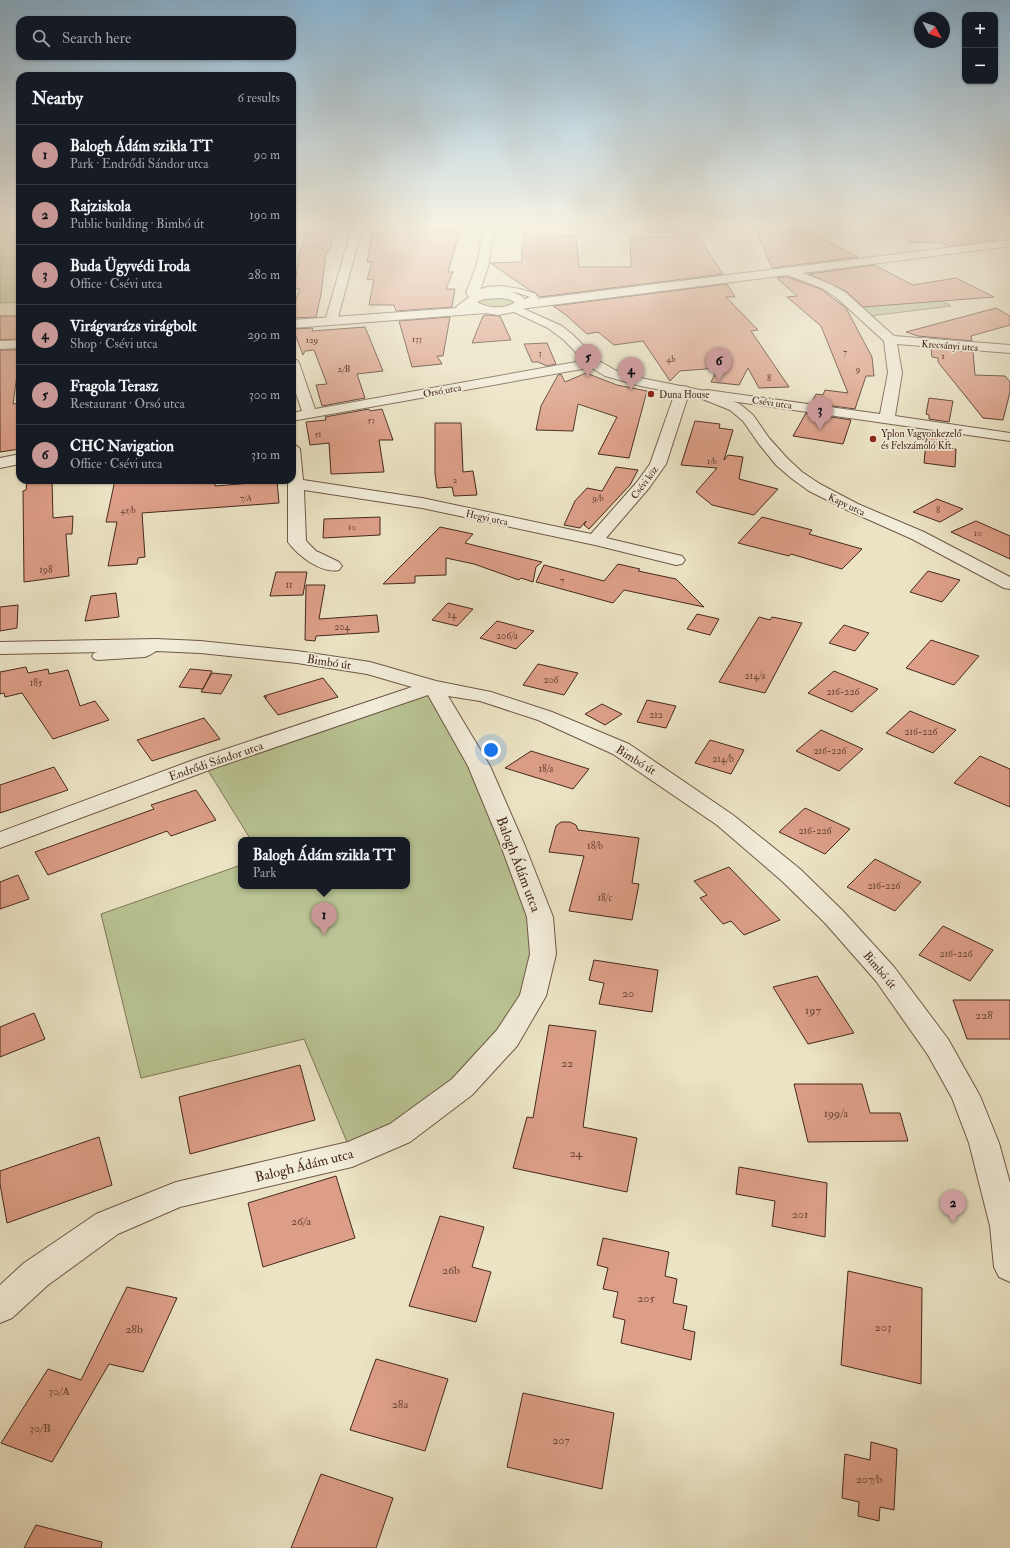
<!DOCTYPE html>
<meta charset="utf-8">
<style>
body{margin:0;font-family:"IM FELL Double Pica",serif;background:#20242c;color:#f1f3f6}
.controls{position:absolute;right:12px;top:12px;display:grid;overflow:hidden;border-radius:8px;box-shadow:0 1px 3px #0004}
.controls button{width:36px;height:36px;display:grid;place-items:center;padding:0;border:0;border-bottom:1px solid #363941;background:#171b24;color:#f1f3f6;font:20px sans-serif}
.compass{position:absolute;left:914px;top:12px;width:36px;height:36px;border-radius:50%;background:#171b24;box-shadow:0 1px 3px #0004;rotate:131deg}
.you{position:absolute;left:491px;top:750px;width:14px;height:14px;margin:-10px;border:3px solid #fff;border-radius:50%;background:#1a73e8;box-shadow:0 0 0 6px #1a73e833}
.badge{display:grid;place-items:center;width:26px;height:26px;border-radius:50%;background:#c59692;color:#111;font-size:13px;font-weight:700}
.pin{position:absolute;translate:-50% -33px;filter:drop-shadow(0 1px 2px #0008)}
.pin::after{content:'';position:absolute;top:21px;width:14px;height:12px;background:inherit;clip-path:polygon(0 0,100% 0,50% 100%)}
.popup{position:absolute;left:238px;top:837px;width:172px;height:52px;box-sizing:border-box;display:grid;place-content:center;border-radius:8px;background:#171b24;filter:drop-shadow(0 1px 3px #0005);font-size:13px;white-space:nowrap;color:#9ea1a6}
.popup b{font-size:15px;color:#f1f3f6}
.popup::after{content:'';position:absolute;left:50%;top:100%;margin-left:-8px;border:8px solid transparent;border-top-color:#171b24}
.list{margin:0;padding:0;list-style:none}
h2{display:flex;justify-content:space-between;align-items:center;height:52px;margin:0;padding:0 16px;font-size:17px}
h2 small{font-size:13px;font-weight:400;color:#9ea1a6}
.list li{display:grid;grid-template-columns:26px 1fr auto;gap:12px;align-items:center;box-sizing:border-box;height:60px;padding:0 16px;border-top:1px solid #363941}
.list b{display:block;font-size:15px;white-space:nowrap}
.list p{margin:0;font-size:13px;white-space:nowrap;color:#9ea1a6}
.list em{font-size:13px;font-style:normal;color:#9ea1a6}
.icon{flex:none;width:22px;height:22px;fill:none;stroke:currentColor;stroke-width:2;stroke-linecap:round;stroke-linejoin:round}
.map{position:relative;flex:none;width:1010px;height:1548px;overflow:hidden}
.search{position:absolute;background:#171b24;box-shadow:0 1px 3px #0004;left:16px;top:16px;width:280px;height:44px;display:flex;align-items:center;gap:10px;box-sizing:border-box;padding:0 14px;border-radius:12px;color:#9ea1a6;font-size:15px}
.panel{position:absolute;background:#171b24;box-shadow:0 1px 3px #0004;left:16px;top:72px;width:280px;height:412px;border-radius:12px}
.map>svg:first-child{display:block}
.green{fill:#b9c393;stroke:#807658}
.building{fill:#dc9e87;stroke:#46291d}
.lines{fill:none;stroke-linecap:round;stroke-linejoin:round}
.service-casing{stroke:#6f5847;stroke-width:2}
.minor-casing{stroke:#6f5847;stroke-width:2}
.tertiary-casing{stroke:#6f5847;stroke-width:2}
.service{fill:#f2edd9;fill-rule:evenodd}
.minor{fill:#f2edd9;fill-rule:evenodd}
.tertiary{fill:#f2edd9;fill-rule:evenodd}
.poi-dot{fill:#8f2418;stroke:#f2edd9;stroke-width:1.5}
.labels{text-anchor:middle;stroke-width:3.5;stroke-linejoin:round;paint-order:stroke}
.far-number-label{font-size:9px;fill:#6c4638}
.far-street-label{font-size:10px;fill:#46291d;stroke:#f2edd9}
.far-poi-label{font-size:10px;fill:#46291d;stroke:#f2edd9;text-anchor:start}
.number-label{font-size:10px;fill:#6c4638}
.street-label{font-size:12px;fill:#46291d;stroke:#f2edd9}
.near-number-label{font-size:12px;fill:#6c4638}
.near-street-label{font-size:14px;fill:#46291d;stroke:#f2edd9}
</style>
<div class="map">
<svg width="1010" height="1548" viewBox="0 0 1010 1548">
<rect width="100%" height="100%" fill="#ebe3c4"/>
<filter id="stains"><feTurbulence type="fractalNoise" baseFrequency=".005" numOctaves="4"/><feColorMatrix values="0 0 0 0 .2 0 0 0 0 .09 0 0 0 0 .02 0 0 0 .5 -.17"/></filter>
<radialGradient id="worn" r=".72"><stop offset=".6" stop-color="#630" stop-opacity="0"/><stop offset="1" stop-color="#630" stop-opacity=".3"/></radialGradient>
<path class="green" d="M0,224H20V302L0,303Z
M916,286L951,306L870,316L843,293Z
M500,297L512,300L514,304L512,306L492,309L478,303L481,300Z
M433,687L479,766L543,954L507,1038L352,1154L304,1039L141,1078L101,914L241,865V886H407V840H251L204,764Z"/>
<path class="building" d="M387,224H462L448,272H453L446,289H455L452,307L396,311L394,305H369L374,280L367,279L372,262H367L372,233H386Z
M897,224L976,225L980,229L991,230L999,240L949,246L941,243L910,242Z
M524,226H555L556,236H576L579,267H631L630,236L672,237L671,227H692L723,274L540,297L536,293L531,291L490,263L522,262V244H524Z
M756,230H805L858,257L772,268Z
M306,232H335L329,252H326L321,294L316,317L292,318V310L300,289H294L300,252Z
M874,265L913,285L956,278L994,297L863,307L846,291L809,274Z
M787,277L821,289L846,308L872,357L874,376H866L855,409L811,403L816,394L823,395L825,390L848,393L821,326L787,297L797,296L777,278Z
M727,284L735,297H726L758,330L751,331L789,387L759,388L748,368L739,385L711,382L718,368L680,371L670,381L643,341L614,345L598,332L587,334L566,315L553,306Z
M996,308L1010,316V325L971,336L972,341L918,336L906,332Z
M487,315L500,316L511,340L472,343L483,316Z
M0,316H20V339L0,340Z
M450,317L443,356H437L442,364L412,367L399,321Z
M365,327L383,371L357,374L365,398L322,406L316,385L327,384L314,350L305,351L303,355L293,329L313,328L312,331Z
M547,343L556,364L547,366L538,362H532L524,344Z
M931,348L973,352L975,375L1005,376L1010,382V392L1003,420L983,418L938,362V358L932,357Z
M0,350H20V368H18L13,404L20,403V449L0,452Z
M586,373L617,385L647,391L629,458L598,454L617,417L578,404L573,431L536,430L541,406L558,375L561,374L565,382Z
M929,398L953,401L949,422L929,419V415L926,414Z
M369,409L370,411L382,409L393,440H379L384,472L331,474L329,443L310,445L306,422L326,420L325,417Z
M806,413L851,420L843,444L793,436Z
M695,421L720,424L719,428L733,430L724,460L728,455L743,457L739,479L778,489L754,515L712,505L696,492L717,468L681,465Z
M435,423H461L463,472L473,471L477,495L454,496L452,487L437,488L435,473Z
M927,431L947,434L945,448L956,449L955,467L924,463Z
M616,467L638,470L630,485L589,529L584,525L586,521L580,528L564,525L575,501L587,488L602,491Z
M27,480H52L53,518L73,516L72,534H66L69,576L24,582L23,491L26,490Z
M115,480H215V486L277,481L279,503L142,513L145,557L138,558L137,564L108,566L117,522H106Z
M937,499L963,509L940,522L913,512Z
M380,517V535L323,538L324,519Z
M762,517L812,530L809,534L862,549L842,569L791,554L789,556L738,543Z
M976,521L1010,536V559L951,532Z
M440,527L473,534L465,543L542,562L536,567L533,582L521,578L519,580L474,564L446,558V575L415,576V583L383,584Z
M618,564L640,569L638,571L676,579L704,607L624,590L613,603L536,582L544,565L604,581Z
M928,571L960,580L942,602L910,592Z
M276,572H307L303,595L270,596Z
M306,585H325L319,619L377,615L379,632L316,636L315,641L305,640Z
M116,593L119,617L85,621L91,596Z
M448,603L473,609L457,626L432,620Z
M18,605L17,628L0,631V607Z
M697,614L719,619L710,635L687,629Z
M759,617L770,620L772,617L802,623L765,693L719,682Z
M497,621L534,631L516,649L480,638Z
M844,625L869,633L855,651L829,643Z
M931,640L979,656L954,685L906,668Z
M538,664L578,673L564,695L523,685Z
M26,667L28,673L48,669L49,674L68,670L80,706L95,701L109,720L53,739L22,693L5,697L4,693L0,694V672Z
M190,669L212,671L203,689L179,687Z
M834,671L878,689L852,712L808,693Z
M212,673L232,675L221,694L201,692Z
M323,678L338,697L278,715L265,698L267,697H264V696Z
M647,700L676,706L666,728L637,722Z
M602,704L622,714L605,725L585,714Z
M910,711L956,730L933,753L886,733Z
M204,718L220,739L152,761L137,740Z
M821,730L863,749L839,771L796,751Z
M710,740L744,750L731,774L695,763Z
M531,751L589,769L573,789L505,768Z
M980,756L1010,769V807L954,783Z
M54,767L68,790L0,813V785Z
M196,790L216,820L171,836L167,831L48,875L35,852L154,809L151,805Z
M805,808L850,829L825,854L779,832Z
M561,822H570L576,825L578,830L639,838L632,883L639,884L632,920L569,911L584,856L549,852L556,826Z
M875,859L921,882L895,911L847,887Z
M729,867L780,920L744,935L731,921L723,924L700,898L707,895L694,881Z
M18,875L29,899L0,909V882Z
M943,926L993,950L970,981L919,955Z
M594,960L658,970L652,1012L599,1004L604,983L589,980Z
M817,976L854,1033L808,1044L773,987Z
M953,1000H1010V1039H967Z
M34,1013L45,1039L0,1057V1027Z
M549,1025L596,1031L583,1127L637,1138L627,1192L513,1168L527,1117L533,1118Z
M300,1065L315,1120L190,1154L179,1097Z
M794,1084H862L870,1113H900L908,1141L808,1142Z
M99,1137L112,1185L7,1223L0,1184V1171Z
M739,1167L827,1183L825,1237L772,1226L775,1201L736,1194Z
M336,1176L355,1238L263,1267L248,1203Z
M440,1216L484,1227L472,1267L491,1272L476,1322L409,1306Z
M603,1238L669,1252L665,1276L677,1279L673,1303L687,1306L683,1329L695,1332L691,1360L621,1343L625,1320L613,1317L618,1292L603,1289L608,1268L597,1265Z
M848,1271L922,1288L921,1384L841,1365Z
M127,1287L177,1298L143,1372L109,1364L52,1462L1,1443L48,1369L81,1380Z
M376,1359L448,1379L425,1451L350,1430Z
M523,1393L614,1413L602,1489L507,1467Z
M871,1442L897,1449L894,1510L880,1507L879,1521L858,1516L859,1502L842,1498L845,1454L870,1460Z
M321,1474L393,1498L376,1548H291Z
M36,1525L102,1542L101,1548H24Z"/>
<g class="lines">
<g class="service-casing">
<path id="service" d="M502,286L520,289L536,294L538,299L520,307H517V303L530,297C510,289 493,290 472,295L468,293L487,287Z
M156,641L160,642L162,645C158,650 151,655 145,657L98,660L94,659L92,656L94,653L98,652L142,649L152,642Z"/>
</g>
<g class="minor-casing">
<path id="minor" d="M353,224H363L337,321L335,324H327L325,321Z
M997,224H1008L1010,227V237L1006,236Z
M1010,240V246L803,273L830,284L845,292L894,336L1010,345V353L897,344L902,373L895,416L1010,433V441L702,397L700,394L702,391L707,390L880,414L888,373L884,341L837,298L822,288L787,275L520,309L516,308L514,305L516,302L520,301Z
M292,359L297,360L299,363L315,409L593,359L598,360L600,363L598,366L593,367L292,421V413L302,411L292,382Z
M683,386L688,387L690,390L666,464L649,488L606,538L682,556L685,560L682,564L676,565L595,545L422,508L304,490L306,541L316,551L339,562L342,566L339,570C322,574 298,556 288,542V480H292V444L297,446L300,449L303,480L422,498L591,534L637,482L650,464L676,390L678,387Z
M20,454V464L0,468V458Z
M156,639L200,641L297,651L370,662L436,681L491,692L552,712L629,744L733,815L800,869L843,911L894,967L948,1039L980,1096L999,1143L1010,1183V1282L999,1277L994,1267L990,1226L969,1143L952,1098L928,1055L876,981L825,923L782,881L717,825L613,754L538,720L480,701L448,696L490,766L525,846L553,917L556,954L546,996L517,1046L472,1095L410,1142L352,1167L180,1207L118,1234L48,1285L12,1318L0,1323V1285L24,1263L96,1214L176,1182L348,1142L390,1124L452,1079L497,1030L520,995L530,954L527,917L501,846L468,766L428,695L212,769L0,848V832L196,759L412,687L367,674L297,663L200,653L156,651L0,654V642Z"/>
</g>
<g class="tertiary-casing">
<path id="tertiary" d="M485,224H495L488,267L479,293C494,289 517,288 527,302L523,307L524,309L562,326L573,335L599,361L615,370L641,378L710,392L740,404L753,415L769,438L787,458L802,472L820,484L858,504L924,532L1010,577V589L1004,588L912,539L847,510L809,491L791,478L776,465L759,444L743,421L730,410L700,398L641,386L605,376L590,367L564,340L548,328L514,312L498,315L486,313L292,328V320L457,308L456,307L469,297L466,293L476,267ZM499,298L508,299L515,302C505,310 487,308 477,302L485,299Z
M20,340V348L0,349V341Z"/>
</g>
<use href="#service" class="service"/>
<use href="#minor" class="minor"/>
<use href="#tertiary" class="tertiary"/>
</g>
<linearGradient id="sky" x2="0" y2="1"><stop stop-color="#8ab7d7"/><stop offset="0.51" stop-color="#f6f2e4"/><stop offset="1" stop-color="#f6f2e4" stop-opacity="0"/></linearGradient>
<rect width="1010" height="441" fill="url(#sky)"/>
<g class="poi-dot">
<circle cx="651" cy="394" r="4"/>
<circle cx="873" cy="439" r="4"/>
</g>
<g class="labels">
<g class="far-number-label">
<text x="417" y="342">133</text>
<text x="312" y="343">129</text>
<text x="845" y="355">7</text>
<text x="540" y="356">3</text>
<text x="943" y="359">1</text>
<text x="671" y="362">4b</text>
<text x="344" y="372">2/B</text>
<text x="858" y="372">9</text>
<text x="769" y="381">8</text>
<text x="371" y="423">53</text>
<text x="318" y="437">51</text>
<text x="712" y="464">1/b</text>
<text x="455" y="483">2</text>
<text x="246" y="501">7/A</text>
<text x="598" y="501">9/b</text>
<text x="128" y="513">45/b</text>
<text x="938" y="513">8</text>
<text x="352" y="530">10</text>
<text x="978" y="536">10</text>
</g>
<g class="far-street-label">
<text transform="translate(950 345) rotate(4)" y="4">Krecsányi utca</text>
<text transform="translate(442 390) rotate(-10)" y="4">Orsó utca</text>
<text transform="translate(772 402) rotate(8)" y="4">Csévi utca</text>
<text transform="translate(644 482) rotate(-53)" y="4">Csévi köz</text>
<text transform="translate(847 504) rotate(25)" y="4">Kapy utca</text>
<text transform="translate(487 517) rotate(12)" y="4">Hegyi utca</text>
</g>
<g class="far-poi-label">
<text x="659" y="398">Duna House</text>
<text x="881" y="437">Yplon Vagyonkezelő<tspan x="881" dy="12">és Felszámoló Kft.</tspan></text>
</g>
<g class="number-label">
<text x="46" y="573">198</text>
<text x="562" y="584">7</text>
<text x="289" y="588">11</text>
<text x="452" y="618">14</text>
<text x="342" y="630">204</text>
<text x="507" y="639">206/a</text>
<text x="755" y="679">214/a</text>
<text x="551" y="683">206</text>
<text x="36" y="686">185</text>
<text x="843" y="695">216-226</text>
<text x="656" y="718">212</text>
<text x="921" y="735">216-226</text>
<text x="830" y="754">216-226</text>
<text x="723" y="762">214/b</text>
<text x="546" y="772">18/a</text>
<text x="815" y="834">216-226</text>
<text x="595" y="849">18/b</text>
<text x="884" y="889">216-226</text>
<text x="605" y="901">18/c</text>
<text x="956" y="957">216-226</text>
</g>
<g class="street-label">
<text transform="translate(329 662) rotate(9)" y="4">Bimbó út</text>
<text transform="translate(636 760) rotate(32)" y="4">Bimbó út</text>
<text transform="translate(216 761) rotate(-19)" y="4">Endrődi Sándor utca</text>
<text transform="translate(880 970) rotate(50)" y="4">Bimbó út</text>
</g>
<g class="near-number-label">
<text x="628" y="997">20</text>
<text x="813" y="1014">197</text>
<text x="984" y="1019">228</text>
<text x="567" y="1067">22</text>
<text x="836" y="1117">199/a</text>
<text x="576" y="1157">24</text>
<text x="800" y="1218">201</text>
<text x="301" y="1225">26/a</text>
<text x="451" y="1274">26b</text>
<text x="646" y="1302">205</text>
<text x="883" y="1331">203</text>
<text x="134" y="1333">28b</text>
<text x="59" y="1395">30/A</text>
<text x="400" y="1408">28a</text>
<text x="40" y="1432">30/B</text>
<text x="561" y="1444">207</text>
<text x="869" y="1483">207/b</text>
</g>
<g class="near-street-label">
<text transform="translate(519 864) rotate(69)" y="5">Balogh Ádám utca</text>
<text transform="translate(304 1165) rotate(-14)" y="5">Balogh Ádám utca</text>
</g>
</g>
<rect width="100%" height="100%" filter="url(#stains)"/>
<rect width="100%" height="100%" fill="url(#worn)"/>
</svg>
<div class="controls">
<button>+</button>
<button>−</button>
</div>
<svg class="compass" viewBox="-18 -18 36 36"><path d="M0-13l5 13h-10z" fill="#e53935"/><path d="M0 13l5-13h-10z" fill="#9ea1a6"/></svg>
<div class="you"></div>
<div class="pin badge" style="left:324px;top:935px">1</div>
<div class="popup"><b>Balogh Ádám szikla TT</b>Park</div>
<div class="pin badge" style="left:953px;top:1223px">2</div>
<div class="pin badge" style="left:820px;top:430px">3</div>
<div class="pin badge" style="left:631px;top:390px">4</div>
<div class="pin badge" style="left:588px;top:377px">5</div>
<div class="pin badge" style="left:719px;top:381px">6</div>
<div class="search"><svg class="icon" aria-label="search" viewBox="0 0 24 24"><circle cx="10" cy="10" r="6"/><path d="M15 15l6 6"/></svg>Search here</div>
<section class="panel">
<h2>Nearby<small>6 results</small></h2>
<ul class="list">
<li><span class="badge">1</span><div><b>Balogh Ádám szikla TT</b><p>Park · Endrődi Sándor utca</p></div><em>90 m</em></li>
<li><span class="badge">2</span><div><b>Rajziskola</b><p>Public building · Bimbó út</p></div><em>190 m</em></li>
<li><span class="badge">3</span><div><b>Buda Ügyvédi Iroda</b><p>Office · Csévi utca</p></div><em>280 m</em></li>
<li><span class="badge">4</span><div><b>Virágvarázs virágbolt</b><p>Shop · Csévi utca</p></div><em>290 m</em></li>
<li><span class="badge">5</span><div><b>Fragola Terasz</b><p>Restaurant · Orsó utca</p></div><em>300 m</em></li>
<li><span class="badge">6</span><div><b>CHC Navigation</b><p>Office · Csévi utca</p></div><em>310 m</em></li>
</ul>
</section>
</div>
